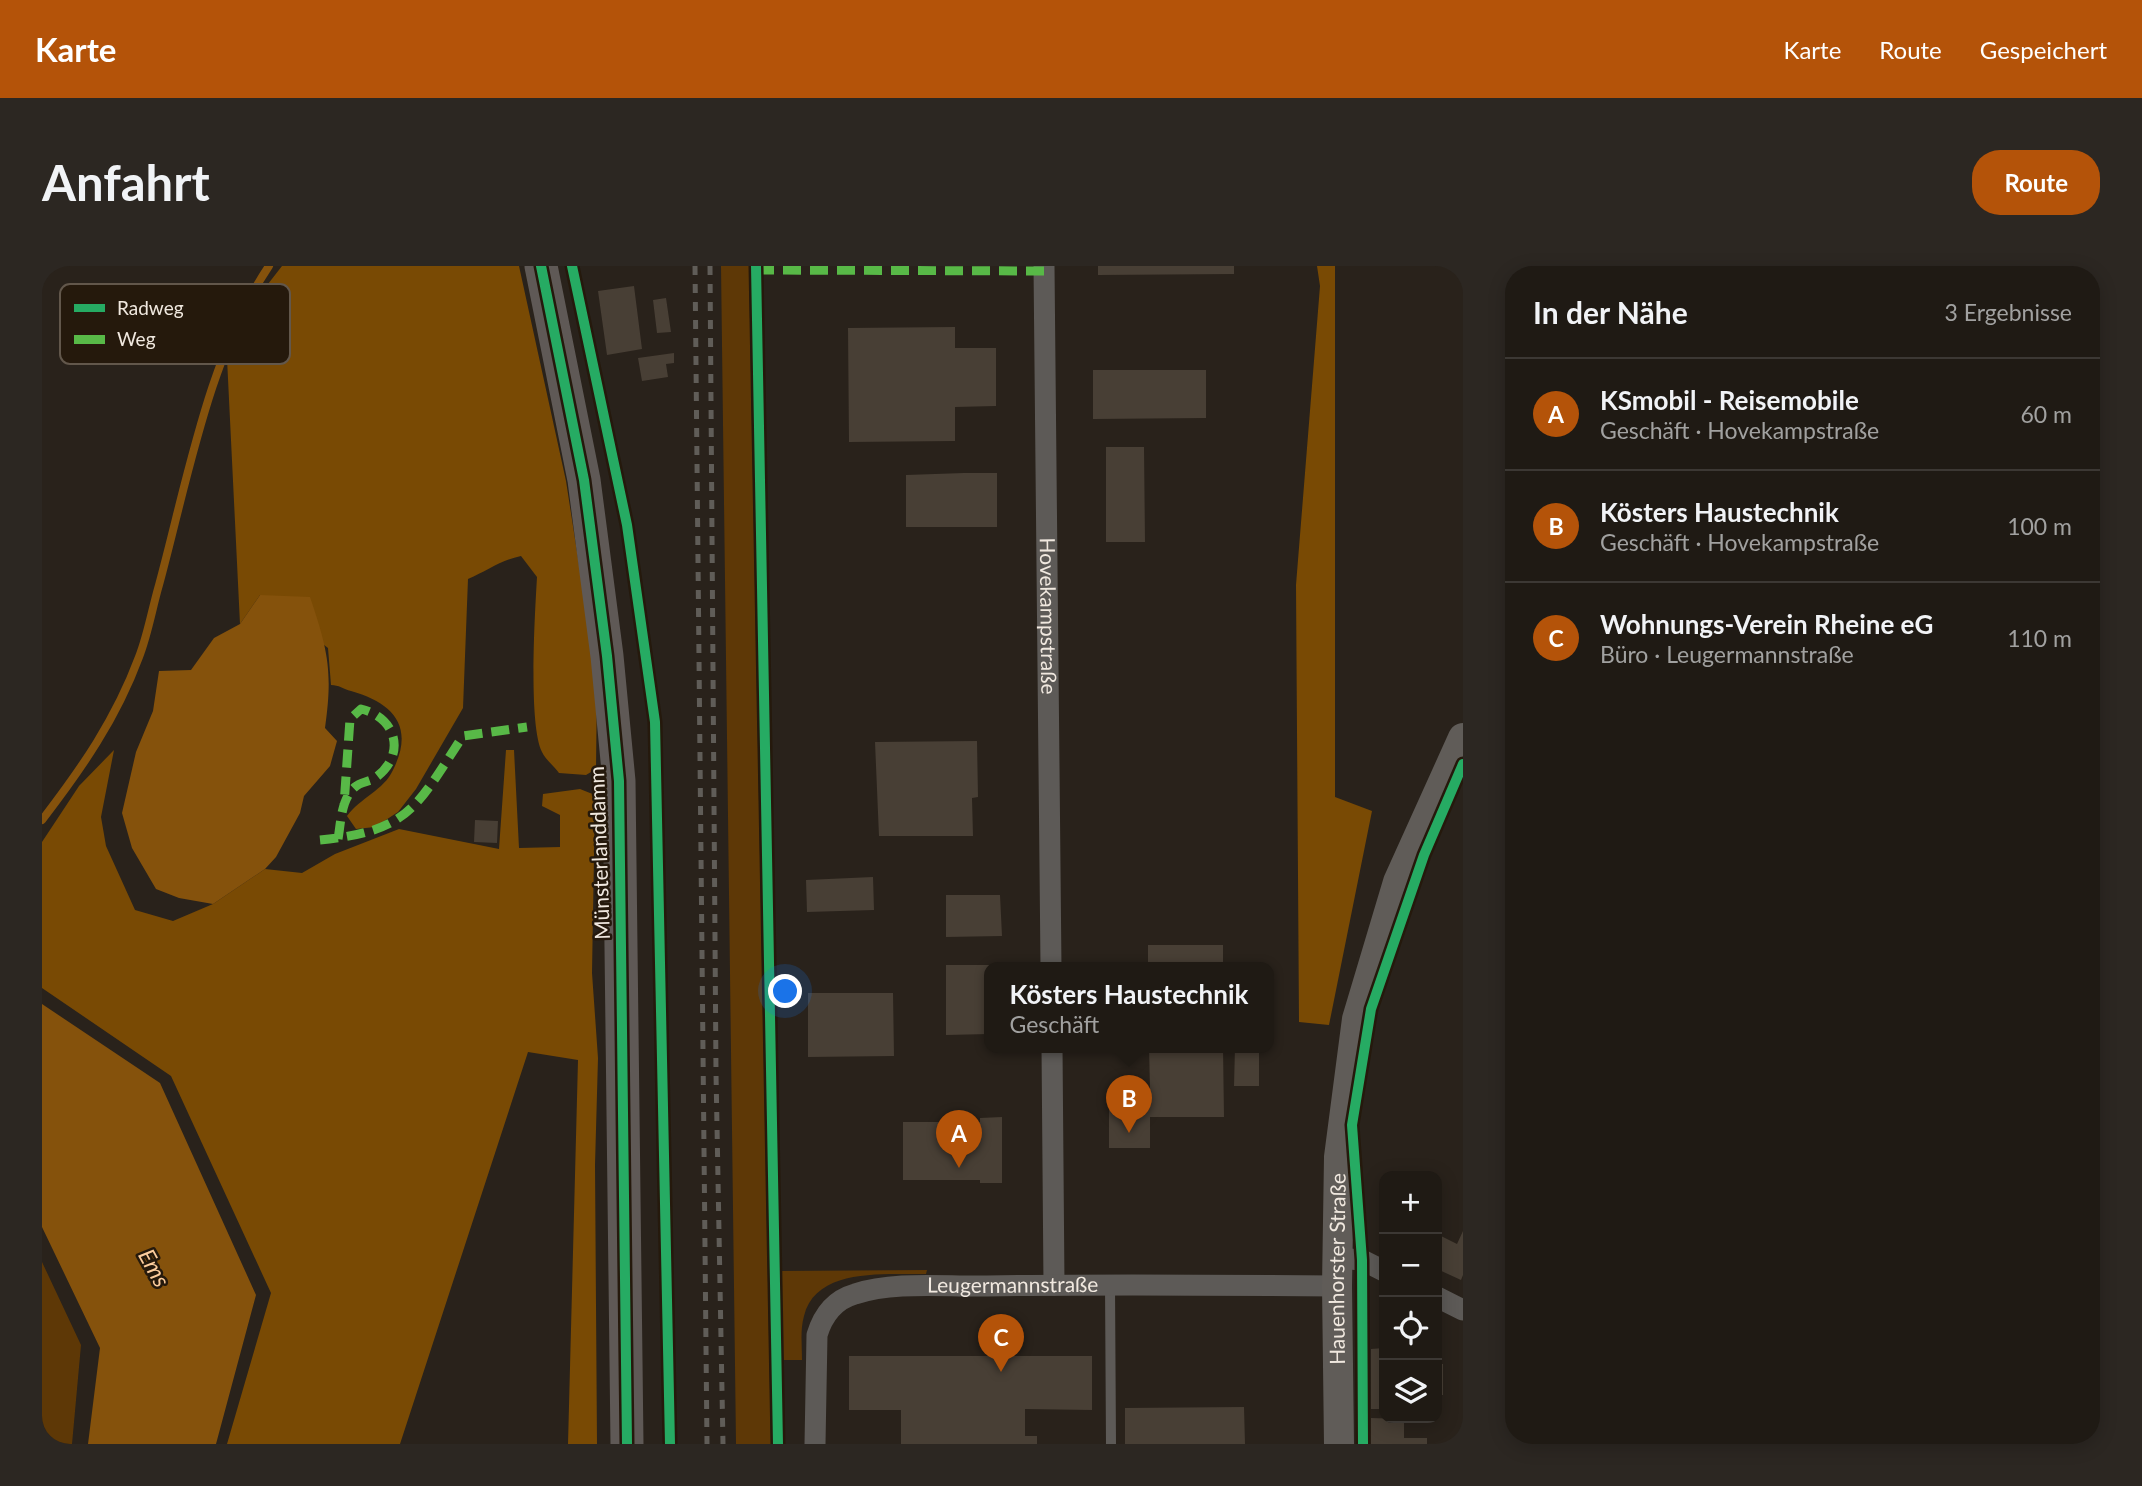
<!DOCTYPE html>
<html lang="de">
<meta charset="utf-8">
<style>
body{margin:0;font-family:Lato,sans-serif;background:#2c2722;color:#f1f3f6}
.controls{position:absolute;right:21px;bottom:21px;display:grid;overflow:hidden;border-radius:14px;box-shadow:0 4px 18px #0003}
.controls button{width:63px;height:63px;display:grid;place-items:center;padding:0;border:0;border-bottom:2px solid #3c3834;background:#1f1a14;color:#f1f3f6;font:35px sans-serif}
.you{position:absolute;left:744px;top:726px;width:24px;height:24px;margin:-18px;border:5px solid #fff;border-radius:50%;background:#1a73e8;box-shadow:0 0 0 10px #1a73e833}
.badge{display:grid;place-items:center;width:46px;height:46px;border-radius:50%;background:#b45309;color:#fff;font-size:23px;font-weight:700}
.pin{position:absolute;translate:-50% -58px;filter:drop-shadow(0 2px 4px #0008)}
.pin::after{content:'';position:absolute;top:37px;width:24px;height:21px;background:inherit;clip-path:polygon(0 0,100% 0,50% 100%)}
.popup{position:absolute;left:942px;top:696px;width:290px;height:91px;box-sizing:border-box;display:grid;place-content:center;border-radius:14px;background:#1f1a14;filter:drop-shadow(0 2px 5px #0005);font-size:23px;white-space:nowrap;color:#a1a1a0}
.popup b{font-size:26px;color:#f1f3f6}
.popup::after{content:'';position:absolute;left:50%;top:100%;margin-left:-14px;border:14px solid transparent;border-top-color:#1f1a14}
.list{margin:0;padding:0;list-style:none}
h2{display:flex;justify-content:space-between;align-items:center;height:91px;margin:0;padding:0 28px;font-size:30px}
h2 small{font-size:23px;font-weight:400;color:#a1a1a0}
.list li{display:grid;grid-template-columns:46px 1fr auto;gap:21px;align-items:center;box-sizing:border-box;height:112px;padding:0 28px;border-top:2px solid #3c3834}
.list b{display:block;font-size:26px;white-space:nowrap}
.list p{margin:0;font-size:23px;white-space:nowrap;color:#a1a1a0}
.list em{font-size:23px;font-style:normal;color:#a1a1a0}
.icon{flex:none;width:38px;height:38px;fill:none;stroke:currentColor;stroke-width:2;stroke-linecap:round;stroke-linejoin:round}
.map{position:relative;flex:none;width:1421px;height:1178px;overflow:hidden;border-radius:28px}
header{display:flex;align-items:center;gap:42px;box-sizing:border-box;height:98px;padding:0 35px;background:#b45309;color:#fff}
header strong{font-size:33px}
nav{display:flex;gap:38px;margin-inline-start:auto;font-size:24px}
.intro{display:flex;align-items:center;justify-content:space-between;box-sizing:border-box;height:168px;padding:0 42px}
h1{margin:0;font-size:49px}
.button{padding:18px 32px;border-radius:28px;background:#b45309;color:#fff;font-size:24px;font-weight:700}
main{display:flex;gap:42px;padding:0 42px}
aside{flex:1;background:#1f1a14;border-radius:28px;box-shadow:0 4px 18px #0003}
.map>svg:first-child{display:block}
.green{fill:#5e3806}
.forest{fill:#794a04}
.water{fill:#85520c}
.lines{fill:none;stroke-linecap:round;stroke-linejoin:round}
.stream{stroke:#85520c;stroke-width:8}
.building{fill:#483f35}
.lane{stroke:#5d5a57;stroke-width:10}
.street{stroke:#5d5a57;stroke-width:21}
.secondary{stroke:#605c58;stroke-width:30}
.primary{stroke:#5f5956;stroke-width:33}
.rail{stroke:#605d58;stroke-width:5;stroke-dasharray:9 9;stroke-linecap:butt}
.quiet{stroke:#58b947;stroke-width:9;stroke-dasharray:18 9;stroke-linecap:butt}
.cycleway-casing{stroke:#25190c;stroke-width:15}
.cycleway{stroke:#26ab63;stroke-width:10}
.labels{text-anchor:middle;stroke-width:5;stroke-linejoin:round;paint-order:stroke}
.street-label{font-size:21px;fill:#f0e8df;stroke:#25190c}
.water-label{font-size:23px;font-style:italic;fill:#fccc9c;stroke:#25190c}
.key{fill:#25190c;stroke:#62574b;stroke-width:2}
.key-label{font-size:19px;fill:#f0e8df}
</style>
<header>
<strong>Karte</strong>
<nav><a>Karte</a><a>Route</a><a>Gespeichert</a></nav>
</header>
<div class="intro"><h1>Anfahrt</h1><a class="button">Route</a></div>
<main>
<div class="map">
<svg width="1421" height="1178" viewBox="0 0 1421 1178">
<rect width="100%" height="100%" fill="#29221b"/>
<path class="green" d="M679,0H707L729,1178H694Z
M0,996L39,1079L30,1178H0Z
M885,1004L884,1008C847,1009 774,1000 762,1050C758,1064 760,1079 760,1094H741L739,1005Z"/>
<path class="forest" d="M240,0H477L524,215L555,415L554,503L544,509L517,507C512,500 503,493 500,486C486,457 493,346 495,311L479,290C459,294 445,305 426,313L421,442L374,523L356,546L333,561L314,563L305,550C318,532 342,524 351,504C373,460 351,437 309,425C301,423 297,419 289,419L286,382L218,329L198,358L184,72Z
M1275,0H1293V531L1330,545L1287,759L1257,756L1254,319L1278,20Z
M72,484L59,551L64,580L93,644L131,655L171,638L223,603L260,607L293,588L357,563L457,583L464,484H472L477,582L518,581V549L500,540L501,528L538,523L553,529L550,707L556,792L553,899L555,1178H526L536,794L486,786L358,1178H185L229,1027L129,810L0,722V576L37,520Z"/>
<path class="water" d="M218,329L268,331C286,384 291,406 283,462L295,475L288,500L262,530L258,547L234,591L223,603L171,638L137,632L114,623L90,582L80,547L94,486L111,445L117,405L149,404L172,372L198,358Z
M0,738L118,817L214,1029L174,1178H46L58,1082L0,961Z"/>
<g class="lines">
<path class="stream" d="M0,554C40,502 74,453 97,391C106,368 110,343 117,319C145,216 167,89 227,0"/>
</g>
<path class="building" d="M1056,0H1192V8L1056,9Z
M592,20L600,83L565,89L556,25Z
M624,32L629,66L615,67L611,34Z
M913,61V82H954V140L913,141V175L807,176L806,62Z
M632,87V97L624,98L626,111L600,115L596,92Z
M1051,104H1164V152L1051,153Z
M1064,181H1102L1103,276H1064Z
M922,207H955V261H864V209Z
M935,475L936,531L930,532L931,570H837L833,476Z
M433,554L456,555L455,577L432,576Z
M831,611L832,644L765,646L764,614Z
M904,629H958L960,670L904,671Z
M1106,679H1181V701H1106Z
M904,699H947V768L904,769Z
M766,727H851L852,790L766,791Z
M1107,781H1181L1182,851H1108V882H1067V823L1108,824Z
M1193,781H1217V820H1192Z
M960,851V917H938V914H861V856H938V852Z
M1421,965V1009L1419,1014L1395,1003V973L1397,969L1415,978Z
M1342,1082V1143H1329V1083Z
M807,1090H1050V1144L983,1143V1170H995V1178H859V1144H807Z
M1395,1098H1401V1129H1395Z
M1202,1141L1203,1178H1083V1142Z
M1329,1152L1362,1153V1172H1385V1178H1329Z"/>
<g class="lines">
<path class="lane" d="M1068,1019L1069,1178"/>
<g class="street">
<path id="s1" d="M1002,0L1009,701"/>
<path d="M1010,781L1012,1019"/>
<path d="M1295,992L1320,994L1342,1005"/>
<path d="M1395,1031L1421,1044"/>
<path id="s2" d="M773,1178L775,1069C781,1049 792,1034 813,1028C853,1015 903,1021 945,1020C1061,1018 1178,1019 1295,1020"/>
</g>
<path class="secondary" id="s3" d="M1297,1178L1295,1020L1297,891L1315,753L1356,616L1421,472"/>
<path class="primary" d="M499,0L542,214L565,390L577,515L585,1178"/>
<path class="rail" d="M653,0L665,1178
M668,0L674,807L681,1178"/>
<path class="quiet" d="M714,4L1002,5
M296,573C299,556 299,533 313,521C318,516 327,516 333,512C364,490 356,452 319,443L308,453L302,539
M278,574C368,565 374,541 421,470L485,461"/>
<g class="cycleway-casing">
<path id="cycleway" d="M499,0L542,214L565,390L577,515L585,1178
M530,0L585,259L613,456L628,1178
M714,0L736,1178
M1321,1178L1320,994L1310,859L1329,743L1382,589L1421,498"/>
</g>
<use href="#cycleway" class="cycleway"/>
</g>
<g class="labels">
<g class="street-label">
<text dy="7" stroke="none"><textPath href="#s1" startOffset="350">Hovekampstraße</textPath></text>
<text transform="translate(558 587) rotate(-92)" y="7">Münsterlanddamm</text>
<text dy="7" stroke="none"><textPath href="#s3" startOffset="175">Hauenhorster Straße</textPath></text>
<text dy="7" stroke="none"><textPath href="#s2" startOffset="326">Leugermannstraße</textPath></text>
</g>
<g class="water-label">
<text transform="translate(112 1002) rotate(61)" y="8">Ems</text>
</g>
</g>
<rect x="18" y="18" width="230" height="80" rx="10" class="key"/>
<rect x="32" y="38" width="31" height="8" fill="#26ab63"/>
<rect x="32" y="69" width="31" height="9" fill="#58b947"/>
<g class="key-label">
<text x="75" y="49">Radweg</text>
<text x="75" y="80">Weg</text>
</g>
</svg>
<div class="controls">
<button>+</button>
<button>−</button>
<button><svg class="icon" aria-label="locate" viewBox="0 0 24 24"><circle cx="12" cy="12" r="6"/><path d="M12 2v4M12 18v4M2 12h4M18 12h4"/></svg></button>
<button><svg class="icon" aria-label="layers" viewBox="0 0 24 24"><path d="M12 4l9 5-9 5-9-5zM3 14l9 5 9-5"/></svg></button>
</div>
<div class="you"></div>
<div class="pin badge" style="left:917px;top:902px">A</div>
<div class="pin badge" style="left:1087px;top:867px">B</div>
<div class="popup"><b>Kösters Haustechnik</b>Geschäft</div>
<div class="pin badge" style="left:959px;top:1106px">C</div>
</div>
<aside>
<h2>In der Nähe<small>3 Ergebnisse</small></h2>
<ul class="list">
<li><span class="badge">A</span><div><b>KSmobil - Reisemobile</b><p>Geschäft · Hovekampstraße</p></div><em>60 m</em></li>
<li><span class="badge">B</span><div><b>Kösters Haustechnik</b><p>Geschäft · Hovekampstraße</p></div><em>100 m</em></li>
<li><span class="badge">C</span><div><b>Wohnungs-Verein Rheine eG</b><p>Büro · Leugermannstraße</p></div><em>110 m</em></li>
</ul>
</aside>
</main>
